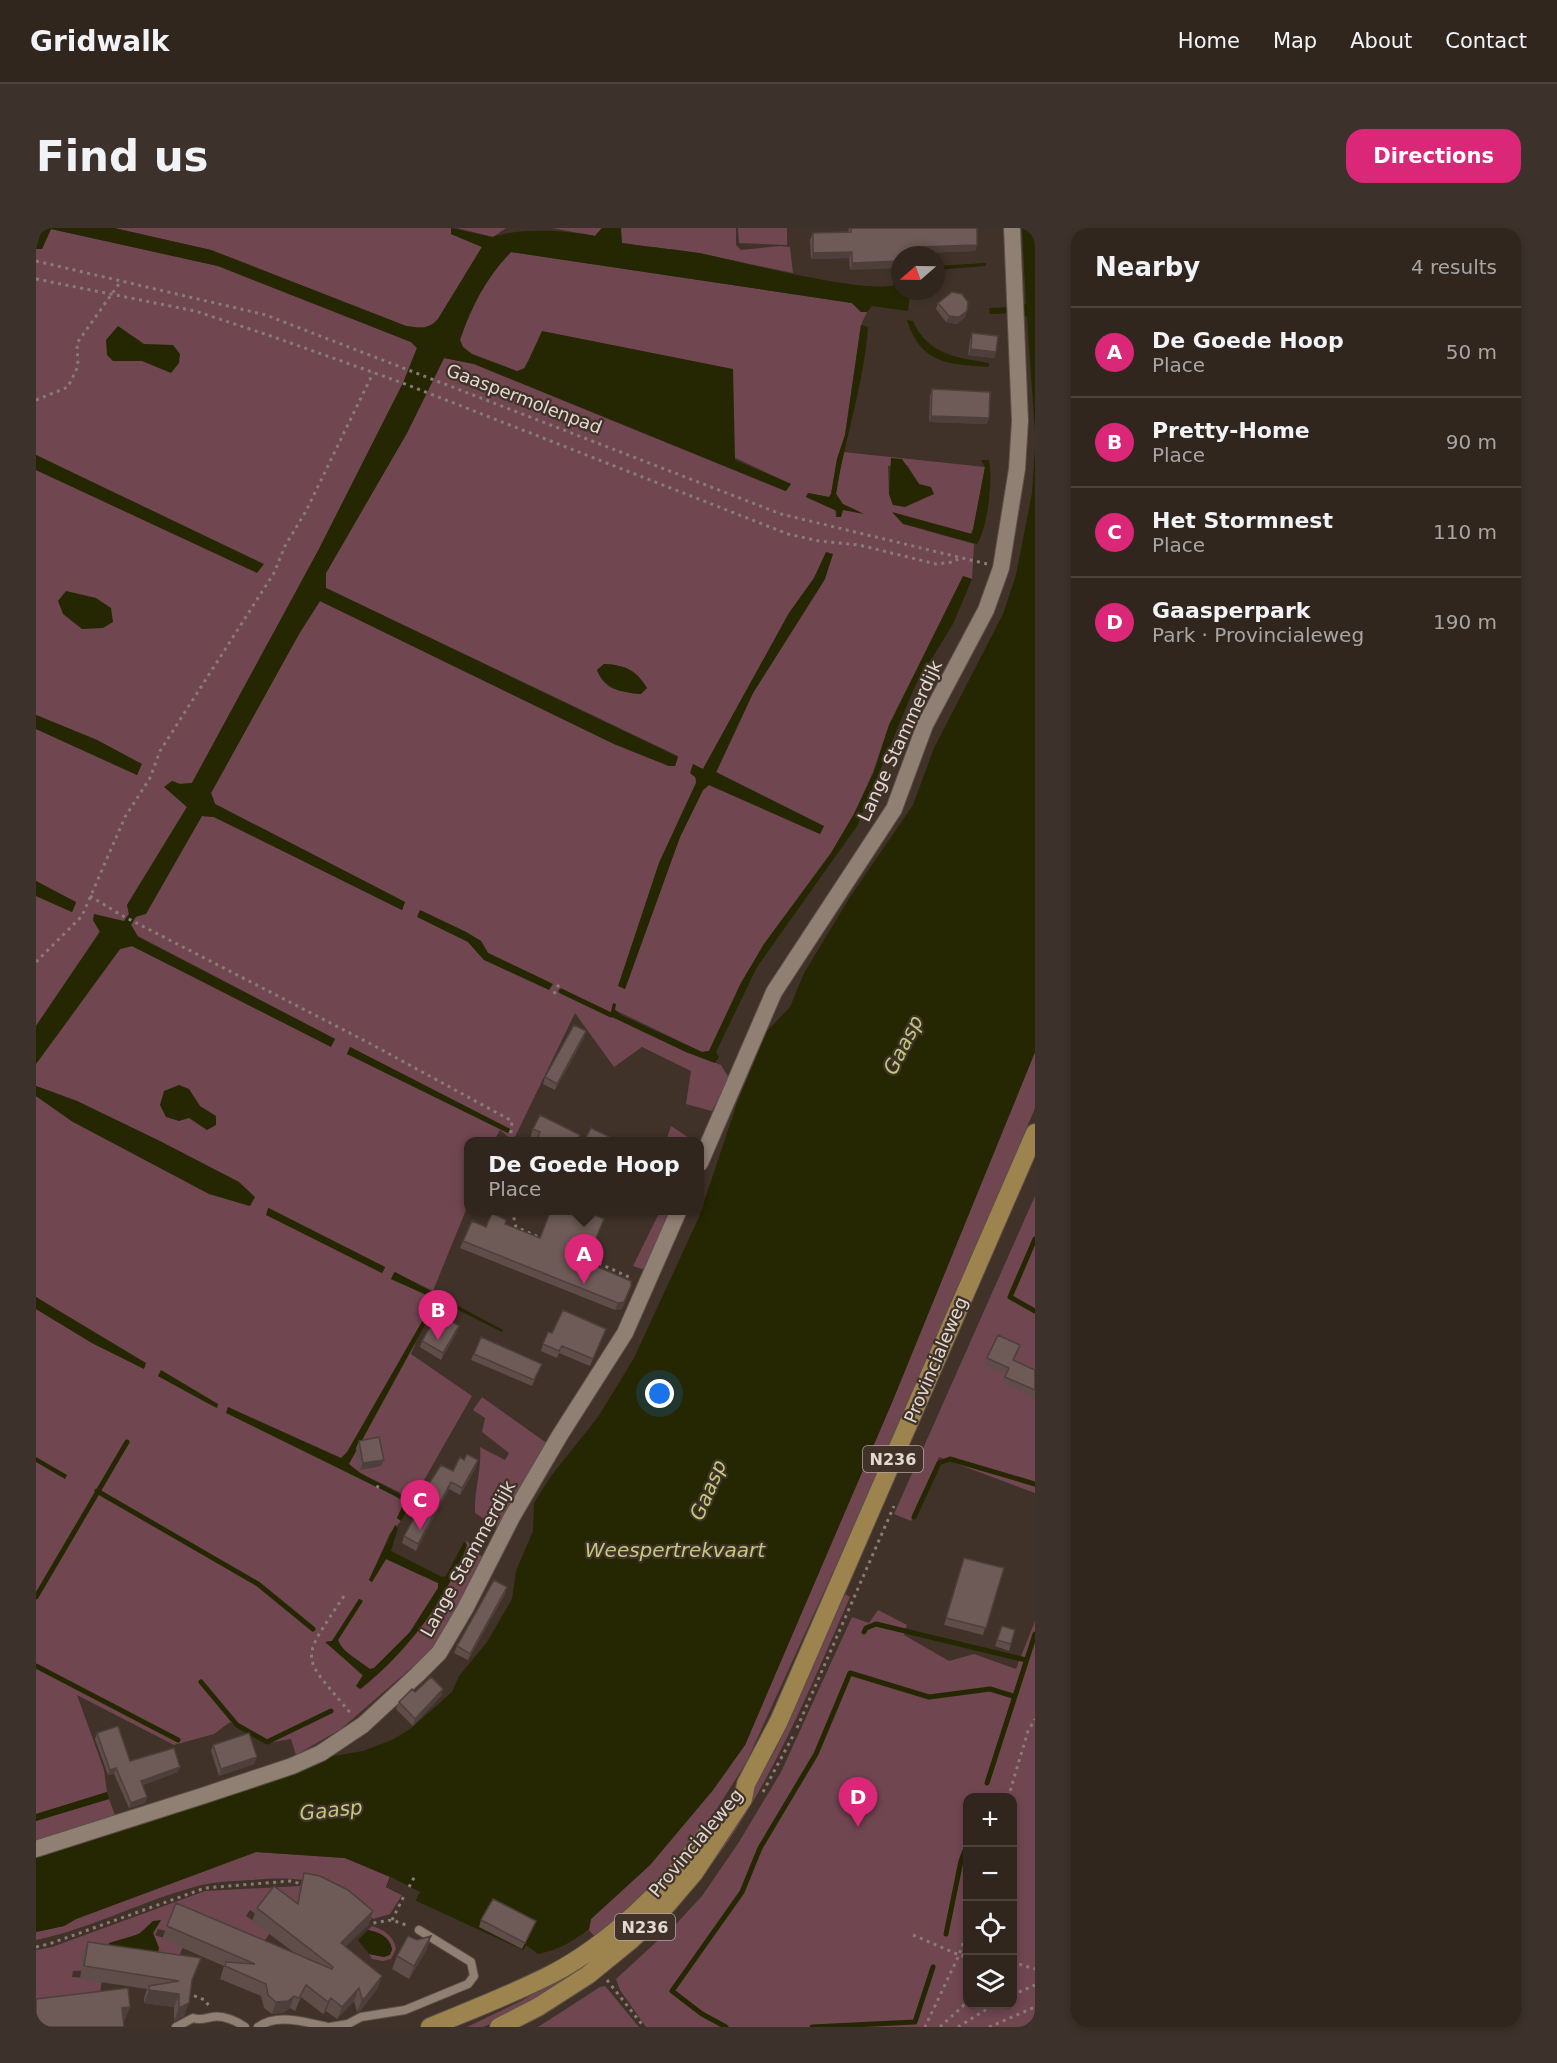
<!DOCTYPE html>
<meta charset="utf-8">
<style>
body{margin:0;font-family:"DejaVu Sans",sans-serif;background:#3c322b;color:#f1f3f6}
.controls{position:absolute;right:18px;bottom:18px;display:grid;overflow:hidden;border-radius:12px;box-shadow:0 3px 9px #0003}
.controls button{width:54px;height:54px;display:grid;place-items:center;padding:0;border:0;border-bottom:2px solid #4b433c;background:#30261e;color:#f1f3f6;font:30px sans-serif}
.compass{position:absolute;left:855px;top:18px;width:54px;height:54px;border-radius:50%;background:#30261e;box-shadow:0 3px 9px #0003;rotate:250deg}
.you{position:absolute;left:624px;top:1166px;width:21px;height:21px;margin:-15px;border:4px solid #fff;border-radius:50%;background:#1a73e8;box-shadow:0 0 0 9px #1a73e833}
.badge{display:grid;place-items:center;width:39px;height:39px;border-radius:50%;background:#db2777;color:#fff;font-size:20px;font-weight:700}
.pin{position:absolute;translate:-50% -50px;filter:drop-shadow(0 2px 3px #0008)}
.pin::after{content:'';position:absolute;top:32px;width:21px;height:18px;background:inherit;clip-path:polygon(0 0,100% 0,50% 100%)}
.popup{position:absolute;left:428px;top:909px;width:240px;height:78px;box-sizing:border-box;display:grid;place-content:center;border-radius:12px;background:#30261e;filter:drop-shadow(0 2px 4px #0005);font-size:20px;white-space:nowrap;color:#a8a5a4}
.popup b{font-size:22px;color:#f1f3f6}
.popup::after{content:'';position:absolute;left:50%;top:100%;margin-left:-12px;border:12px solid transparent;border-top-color:#30261e}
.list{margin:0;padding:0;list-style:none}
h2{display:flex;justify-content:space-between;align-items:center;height:78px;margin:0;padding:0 24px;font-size:26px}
h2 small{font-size:20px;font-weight:400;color:#a8a5a4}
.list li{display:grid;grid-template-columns:39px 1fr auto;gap:18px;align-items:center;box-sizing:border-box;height:90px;padding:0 24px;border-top:2px solid #4b433c}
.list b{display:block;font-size:22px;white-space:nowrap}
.list p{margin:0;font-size:20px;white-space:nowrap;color:#a8a5a4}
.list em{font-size:20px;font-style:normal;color:#a8a5a4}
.icon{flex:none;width:33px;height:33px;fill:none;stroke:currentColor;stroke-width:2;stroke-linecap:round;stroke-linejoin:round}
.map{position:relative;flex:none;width:999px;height:1799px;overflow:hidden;border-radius:18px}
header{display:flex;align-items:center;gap:36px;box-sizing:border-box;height:84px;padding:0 30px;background:#30261e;border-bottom:2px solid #4b433c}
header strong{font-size:28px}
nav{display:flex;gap:33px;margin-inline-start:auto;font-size:21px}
.intro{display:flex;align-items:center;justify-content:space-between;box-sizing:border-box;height:144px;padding:0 36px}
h1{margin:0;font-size:42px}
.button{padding:15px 27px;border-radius:18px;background:#db2777;color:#fff;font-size:21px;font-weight:700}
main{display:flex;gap:36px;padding:0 36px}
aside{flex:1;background:#30261e;border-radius:18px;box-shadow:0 3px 9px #0003}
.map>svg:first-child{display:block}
.green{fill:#704651;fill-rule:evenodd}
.water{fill:#242701}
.pier{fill:#403228}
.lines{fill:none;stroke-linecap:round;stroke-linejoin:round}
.stream{stroke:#242701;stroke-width:5}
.service-casing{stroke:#5b4f47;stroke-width:10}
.minor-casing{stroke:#5b4f47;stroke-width:18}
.primary-casing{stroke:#5b4f47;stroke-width:20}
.path{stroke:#887c74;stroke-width:3;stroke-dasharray:3 4.5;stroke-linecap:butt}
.service{stroke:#908074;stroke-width:8}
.minor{stroke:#908074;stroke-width:16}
.primary{stroke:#9d844f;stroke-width:18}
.wall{fill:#5f4d4a}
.shaded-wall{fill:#4d3f3c}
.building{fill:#6e5a56;stroke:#4d3f3c;stroke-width:1.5}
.labels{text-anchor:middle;stroke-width:4.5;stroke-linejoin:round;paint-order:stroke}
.shield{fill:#403228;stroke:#b1a7a0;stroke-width:1.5}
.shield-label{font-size:16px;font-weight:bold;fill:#e2d9d3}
.street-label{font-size:18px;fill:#e2d9d3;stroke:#403228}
.water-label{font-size:20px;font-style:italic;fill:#c0c97c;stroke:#403228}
</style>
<header>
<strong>Gridwalk</strong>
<nav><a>Home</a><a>Map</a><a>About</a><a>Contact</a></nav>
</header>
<div class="intro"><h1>Find us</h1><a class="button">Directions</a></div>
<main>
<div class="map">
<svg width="999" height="1799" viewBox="0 0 999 1799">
<rect width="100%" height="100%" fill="#403228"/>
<path class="green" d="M78,0H415V6L446,19L402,91C392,102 385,100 370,98L175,22Z
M421,0H470L457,9Z
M516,0H566L559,8Z
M585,0H700V17L705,22L744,18L754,19L757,45L662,25L585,15Z
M702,0H751V17L703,15Z
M15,1L182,38L375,114L381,120L367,155L283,321L156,555L144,556L136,553L129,559L151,579L91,677L93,686L88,693L57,692L64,703L0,798V668L36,684L40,675L0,653V501L101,547L105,536L61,512L0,487V242L221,344L85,269L0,227V21L6,20Z
M475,24L816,75L825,84H831L825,97L809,207L801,231L795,266L793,269L772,265L770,269L799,282L800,288H805L807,282L824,284L806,276L800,266L807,224L949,239L938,300L934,307L857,285L892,303L938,316L936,351L927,349L853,497L837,544L818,586L795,625L728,716L705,755L673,823L666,824L579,782L574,788L650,824L685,837L693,850L676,883L650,876L655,843L606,819L578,839L539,785L477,913L464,902L458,913L432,914V977L397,1063L358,1044L355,1051L393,1068L396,1076L375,1126L436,1168L375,1275L363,1264L322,1244L319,1248L346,1260L368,1274L361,1290L365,1293L354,1305L333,1352L336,1354L350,1331L402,1355V1360L374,1404L338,1440L334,1441L304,1419L302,1412L326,1372L323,1371L296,1413L290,1414L327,1448L325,1461C365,1429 396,1388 420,1342C424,1334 433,1322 430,1312L447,1330L404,1415L305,1501L260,1527L255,1511L231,1515L194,1494L178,1506L138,1517L41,1467L68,1542L71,1564L0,1586V1081L56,1115L107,1140L0,1069V868L37,894L203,954L41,873L0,858V836L84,721L96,718L295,818L299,811L102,708L95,697L166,588L178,589L366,682L369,674L179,576L175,565L263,406L284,373L578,516L633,538H639L642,528L290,360V345L371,205L408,130L438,136L749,263L755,256L492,133L485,145L436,127L427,119L424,112C435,79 451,48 475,24ZM871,237L883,256L857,277L853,266L852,238ZM790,325L789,351L717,465L680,545L787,598L784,606L673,557L667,562L644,609L589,761L583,758L623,635L660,555L657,537L667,541L753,385L778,350ZM568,436C589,437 600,442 611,460C590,466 570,466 561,442ZM384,682L430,704L445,713L452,725L517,756L448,732L432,714ZM314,819L474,901L472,905L311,826ZM233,980L349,1039V1040L346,1045L231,987ZM125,1143L180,1180L122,1148Z
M999,824V880L873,1177L710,1535L666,1604L635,1642L592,1682L558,1708L553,1702L555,1691L614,1637L677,1562L709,1517L857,1172Z
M635,898L658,913H630Z
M999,968V1265L903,1229L875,1293L858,1286Z
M624,983H633L609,1042L597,1038Z
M446,1169L512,1216L461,1299L439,1285C438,1262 446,1241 444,1219L469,1232L473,1225L446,1204L449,1190L437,1182Z
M809,1366L814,1369C745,1528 692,1662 542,1764C523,1777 496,1799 474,1799L515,1777L687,1612L740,1521Z
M842,1382L871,1397L868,1407L913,1433L938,1426L980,1441L999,1393V1799H610L584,1762L580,1751L641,1695L666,1668L703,1614L745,1544L816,1389L833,1395ZM932,1570H976V1776H932Z
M73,1571L79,1587L0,1613V1593Z
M220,1624L309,1630L355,1649L350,1659L366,1667L354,1686L337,1691C300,1653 268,1647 216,1652C200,1653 182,1653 166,1657C109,1671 58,1700 0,1712V1704L28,1698L40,1691Z
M264,1658L260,1678L221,1687L214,1682L210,1688L235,1704L220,1724L122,1701L119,1707L148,1717L139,1737L37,1743L36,1749L66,1751L63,1773L0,1783V1722L16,1719L169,1663ZM125,1692L117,1705L123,1720L117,1726L108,1722H101L100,1707Z
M336,1698C348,1702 358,1708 360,1721L355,1731L347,1733L336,1731L333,1726L348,1729L356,1723C355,1710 344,1704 332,1702Z
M581,1716L545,1743L461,1793L447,1799H431L487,1772Z
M569,1758L603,1799H502L564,1759Z"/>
<path class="water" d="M0,0H78L175,22L370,98C384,100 392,102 402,91L446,19L415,6V0L456,9C485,0 527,2 559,8L566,0H585L586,15C611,19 637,21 663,25C700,32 837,70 864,55V63L874,67L872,83L836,78L831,84H825L816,75L475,24C451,48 435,79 424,112L427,119L436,126L481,143L489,140L506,103L697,141L699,232L755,256L750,263L438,136L408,130L371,205L290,345V360L642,529L639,538H633L578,516L284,373L263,406L175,565L179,576L369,674L366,682L178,589L166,588L110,686L99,689L95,697L102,709L299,811L295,819L96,718L84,721L0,836V798L64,704L57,692L58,686L88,693L93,686L91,677L151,579L128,559L136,553L144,556L156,555L283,321L367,155L381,120L375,114L182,38L15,1L6,21H0L5,4Z
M986,0H999V205L991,89L983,85L954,86L953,80L983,79L990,76Z
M950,35L949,38L900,42V38Z
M871,92L877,93C891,126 921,130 953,135V139C913,136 885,137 871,92Z
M825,97L832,99C828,155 809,210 800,266L807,276L828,286L807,282L805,289H800L801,283L770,269L772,265L793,269L795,266L801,231L809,207Z
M82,98L108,116L137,117L144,126L143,135L135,145L106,133H77L71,127L70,112Z
M999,219V824L857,1172L709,1517L677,1562L614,1637L555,1691L553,1701C536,1714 522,1722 502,1726L490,1717L487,1722L350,1659L354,1649L309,1630L220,1624L40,1691L28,1698L0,1704V1629L102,1598L248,1549L291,1529L327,1523L356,1512L374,1501L416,1464L423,1448L451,1414L476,1371L480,1343L497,1303L498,1275L515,1248L562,1189L598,1130L663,989L701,875L731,803L754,779L768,745L814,669L877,577L898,520L967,386L980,347L996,265Z
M0,227L228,336L221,345L0,242Z
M855,230L866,231L883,256L895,259L898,266L869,279L857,277L853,266Z
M945,232H953C957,251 952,299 941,316L867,296L856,284L936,306L949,239Z
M790,324L797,326L789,351L717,465L680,544L788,598L784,606L673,557L667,562L644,609L589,761L582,758L623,635L660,555V550L654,545L657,536L667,541L753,385L778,350Z
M927,348L936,351L917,396L879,458L821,598L721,739L680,824L683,829L679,835L650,824L574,788L577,775L580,776L579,782L585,787L666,824L673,823L705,755L728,716L795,625L818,586L838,544L853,497Z
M30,363L60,370L75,380L77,394L67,400L46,401L27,386L22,373Z
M568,436C589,437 600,442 611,460L605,466C586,465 568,460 561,442Z
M0,487L61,512L106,536L101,547L0,501Z
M0,653L40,674L36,684L0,668Z
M384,682L430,704L445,713L452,725L517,756L513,762L448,732L432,714L381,689Z
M314,819L474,901L472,905L311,826Z
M143,857L153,861L164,878L180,888V897L171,902L153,890L143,893L130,889L124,877L128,863Z
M0,858L41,873L124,913L203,954L219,969L214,978L173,966L37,894L0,868Z
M232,980L349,1039L346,1045L230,987Z
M359,1044L467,1102L466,1104L406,1074L401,1075L313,1236C331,1253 357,1258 375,1275L365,1293L361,1290L368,1275L365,1271L190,1185L192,1179L305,1230L311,1224L396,1076L393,1068L355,1051Z
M0,1069L110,1135L108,1141L56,1115L0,1081Z
M125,1142L182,1176L181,1180L122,1148Z
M0,1229L31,1247L29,1251L0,1234Z
M359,1297L362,1300L355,1323L406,1349L410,1348L428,1314L431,1317C409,1374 372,1423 324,1461L320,1458L327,1447L289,1414L296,1413L323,1371L327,1373L302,1412C307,1425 323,1433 334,1441L338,1440L374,1404L402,1360V1355L350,1331L336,1354L333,1352Z
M71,1564L73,1571L0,1593V1586Z
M125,1692L117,1705L123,1720L122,1725L72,1719L73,1715L103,1706L117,1693Z
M332,1702C343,1704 354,1709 356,1721L354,1727L348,1729L333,1726L322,1712Z"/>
<path class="pier" d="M355,1649L384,1664L379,1674L350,1659Z"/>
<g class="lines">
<path class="stream" d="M525,763L575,787
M999,1011L974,1069L999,1083
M61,1263L222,1356L277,1401
M878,1289L903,1235L914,1231L999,1256
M0,1369L91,1214
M828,1404L830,1400L840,1396L990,1432
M0,1438L142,1512
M165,1454L201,1497L231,1514L295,1483
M951,1555L999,1406
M910,1706L925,1633L932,1615
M690,1799L666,1786L636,1763L706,1664L724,1620L780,1526L814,1445L893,1469L954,1461L977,1468
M776,1799L879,1794L897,1739"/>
<g class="service-casing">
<path id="service" d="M140,1799L157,1790C165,1793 169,1790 176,1789C187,1787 201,1793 209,1799
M222,1799C241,1785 271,1794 291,1799
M294,1799L312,1796L325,1789L369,1782L432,1756L438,1748L435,1734L383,1702"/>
</g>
<g class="minor-casing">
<path id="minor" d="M664,935L738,764L858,581L889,497L950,382L965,340L981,241L984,193L976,0
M0,1621L166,1568L256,1538L285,1525L327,1497L381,1447L403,1425L429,1381L476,1289L524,1207L589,1105L643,982"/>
</g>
<g class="primary-casing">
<path id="primary" d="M394,1799C435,1782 477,1766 516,1746C572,1717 633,1659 669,1608
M463,1799L502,1779L552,1747L595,1712L629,1679L658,1645L707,1571L710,1556L743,1493L999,905"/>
</g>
<path class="path" d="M0,33L230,87L745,286L951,336
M0,51L159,83L235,108L364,154L752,306L783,313L823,317L900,336L918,334L923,330
M0,172L32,159L42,138L41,115L85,53
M54,668L85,687L335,816L476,893L474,914
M0,734L46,688L89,589L114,550L124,523L238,345L249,318L270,283L337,145
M518,766L524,754
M476,982L480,999L507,1011
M549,1029L595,1050
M341,1260L344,1254
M308,1368C262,1437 265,1425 316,1487
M761,1500L858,1278
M727,1564L758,1506
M972,1570L992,1503L999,1491
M373,1659L380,1646
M332,1690L337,1695L356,1692L373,1698
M356,1692L368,1668
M932,1701L923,1727L932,1729
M877,1707L923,1727L889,1799
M0,1719L13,1716L169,1660L254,1653L266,1656
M976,1734L999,1741
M571,1752L608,1799
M151,1765L169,1772L173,1778
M976,1767L999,1757
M904,1799L927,1778L932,1765
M922,1799L959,1776
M953,1799L999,1779"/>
<use href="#service" class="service"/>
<use href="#minor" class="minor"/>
<use href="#primary" class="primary"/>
</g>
<path class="wall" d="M813,0H941V17L939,23L884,25L814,42L813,30L775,31L774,12L777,5L812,4Z
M902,75L931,83L929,89L921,96L910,94L900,81Z
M936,105L960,124L958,130L932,127L934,112Z
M896,161L953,190L951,196L893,194L894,168Z
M548,810L519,862L507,856L509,849Z
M497,901L544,907L542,914H500L494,910Z
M469,996L504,1010L595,1058L586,1081L579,1082L424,1020L427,1013L450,999Z
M423,1098L421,1104L405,1132L384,1119L386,1113Z
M570,1101L554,1138L523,1125L521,1130L505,1123L507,1116L516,1105Z
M445,1109L506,1136L496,1158L435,1132Z
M982,1124L978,1133L999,1142V1170L966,1155L970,1146L949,1137L951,1130Z
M323,1213L345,1238L324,1242L320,1220Z
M440,1239L424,1267L413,1261L380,1323L366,1315L368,1308L378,1291L375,1290L378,1283L417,1243Z
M928,1330L968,1340L947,1407L908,1397Z
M469,1366L432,1432L418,1425L421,1418Z
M966,1398L979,1402L973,1423L959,1418Z
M407,1461L405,1468L377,1498L360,1481L363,1474L379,1464Z
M61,1505L94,1533L142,1544L107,1557L111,1569L109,1575L93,1580L78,1546L72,1547L59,1511Z
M177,1517L221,1529L218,1536L183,1548L175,1523Z
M268,1645L333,1696L309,1719L342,1760L324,1783L321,1784L318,1773L301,1791L290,1783L287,1786L265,1769L259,1783L254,1780L247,1785L236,1786L228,1780L225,1768L184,1751L188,1738L126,1711L131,1698L260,1726L216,1693L221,1680L260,1675L264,1658Z
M445,1692L497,1700L486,1721L443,1699Z
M395,1708L391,1721L373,1751L356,1741L361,1728L381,1712Z
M52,1714L160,1743L155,1754L148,1788L138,1793V1779L108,1775V1770L111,1761L44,1751L47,1727Z"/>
<path class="shaded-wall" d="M941,17L939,23L881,25L884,19Z
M816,24L813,30L775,31L777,25Z
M864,33V40L814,42L816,35Z
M931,83L929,89L921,96L910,94L913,88Z
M935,121L960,124L958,130L932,127Z
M895,188L953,190L951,196L893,194Z
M550,803L548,810L519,862L521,856Z
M595,1058L586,1081L579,1082L582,1075Z
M423,1098L421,1104L405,1132L407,1125Z
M348,1232L345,1238L324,1242L327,1235Z
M442,1232L440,1239L424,1267L426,1260Z
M415,1254L413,1261L380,1323L382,1316Z
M471,1359L469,1366L432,1432L434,1426Z
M407,1461L405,1468L377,1498L379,1491Z
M221,1529L218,1536L183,1548L185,1541Z
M144,1539L142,1544L103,1558L105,1553Z
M80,1540L78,1546L72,1547L74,1542Z
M111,1569L109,1575L93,1580L95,1575Z
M337,1683L333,1696L300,1728L305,1715Z
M395,1708L391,1721L373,1751L378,1738Z
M346,1748L342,1760L324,1783L321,1784L326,1771Z
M323,1760L318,1773L301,1791L306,1779Z
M113,1762L143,1766L138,1779L108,1775Z
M258,1768L254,1780L247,1785L236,1786L240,1774Z
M295,1770L290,1783L287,1786L292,1774Z
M153,1775L148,1788L138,1793L143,1780Z
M94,1779L89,1792L82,1793L86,1780Z"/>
<path class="building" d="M815,0H941V17L884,19V27H864V33L816,35V24L777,25V5L815,4Z
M916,64L926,66L932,74L931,83L923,89L913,88L902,75Z
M936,105L962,108L960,124L935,121Z
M896,161L954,164L953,190L895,188Z
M538,797L550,803L521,856L509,849Z
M504,887L544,907L541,914H500L504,904L497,901Z
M555,900L584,914H548Z
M515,982H547L568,991L550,1034L595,1053V1058L588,1074L582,1075L427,1013L436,993L450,999L456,985L470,992L469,996L504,1010Z
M527,1082L570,1101L557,1131L526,1118L523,1123L507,1116L512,1104L516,1105Z
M402,1085L423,1098L407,1125L386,1113Z
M962,1107L984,1117L977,1132L999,1142V1162L969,1149L973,1140L951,1130Z
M445,1109L506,1136L498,1152L438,1126Z
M343,1209L348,1232L327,1235L323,1213Z
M431,1226L442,1232L426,1260L415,1254L382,1316L368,1308L381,1285L378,1283L385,1268L405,1237L417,1243L424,1229L428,1232Z
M928,1330L968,1340L950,1400L910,1390Z
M458,1352L471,1359L434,1426L421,1418Z
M966,1398L979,1402L975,1416L961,1412Z
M395,1449L407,1461L379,1491L363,1474L376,1461L379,1464Z
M82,1498L94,1533L138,1520L144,1539L105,1553L111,1569L95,1575L80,1540L74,1542L61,1505Z
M213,1505L221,1529L185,1541L177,1517Z
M268,1645L284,1648L312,1662L337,1683L305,1715L346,1748L329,1770L326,1771L323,1760L306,1779L295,1770L292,1774L270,1757L263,1770L258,1768L252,1773L240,1774L232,1767L230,1756L189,1738L190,1734L219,1736L131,1698L140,1675L296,1741L297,1739L221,1680L238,1658L262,1676Z
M457,1671L500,1693L489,1715L445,1692Z
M372,1708L381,1712L395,1708L378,1738L361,1728Z
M52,1714L165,1730L156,1752L153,1775L143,1780V1766L113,1762V1758L143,1753L48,1738Z
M92,1760L94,1779L86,1780L88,1799H0V1771Z"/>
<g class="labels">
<g class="shield">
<rect x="827" y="1218" width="60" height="26" rx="4.5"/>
<rect x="579" y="1686" width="60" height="26" rx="4.5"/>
</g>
<g class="shield-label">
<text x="857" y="1237">N236</text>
<text x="609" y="1705">N236</text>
</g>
<g class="street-label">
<text transform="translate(488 171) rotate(21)" y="6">Gaaspermolenpad</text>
<text transform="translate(864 513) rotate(-65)" y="6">Lange Stammerdijk</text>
<text transform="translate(900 1132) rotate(-67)" y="6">Provincialeweg</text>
<text transform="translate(432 1331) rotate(-61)" y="6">Lange Stammerdijk</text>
<text transform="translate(660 1615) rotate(-50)" y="6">Provincialeweg</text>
</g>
<g class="water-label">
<text transform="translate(867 817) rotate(-63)" y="7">Gaasp</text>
<text transform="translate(672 1262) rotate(-67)" y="7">Gaasp</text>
<text x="639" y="1329">Weespertrekvaart</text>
<text transform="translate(295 1582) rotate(-6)" y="7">Gaasp</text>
</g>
</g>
</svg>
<div class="controls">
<button>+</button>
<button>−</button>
<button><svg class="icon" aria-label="locate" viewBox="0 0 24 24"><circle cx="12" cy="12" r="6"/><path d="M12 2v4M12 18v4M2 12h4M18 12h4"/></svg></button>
<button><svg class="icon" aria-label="layers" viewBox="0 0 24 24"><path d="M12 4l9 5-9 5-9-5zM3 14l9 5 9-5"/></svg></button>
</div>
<svg class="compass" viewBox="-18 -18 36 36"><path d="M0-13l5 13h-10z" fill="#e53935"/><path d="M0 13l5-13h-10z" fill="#a8a5a4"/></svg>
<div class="you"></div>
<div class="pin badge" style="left:548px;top:1056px">A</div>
<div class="popup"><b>De Goede Hoop</b>Place</div>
<div class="pin badge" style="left:402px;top:1112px">B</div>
<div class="pin badge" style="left:384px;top:1302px">C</div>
<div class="pin badge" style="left:822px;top:1599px">D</div>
</div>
<aside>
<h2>Nearby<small>4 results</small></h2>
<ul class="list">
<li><span class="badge">A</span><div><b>De Goede Hoop</b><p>Place</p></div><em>50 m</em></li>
<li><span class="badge">B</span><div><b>Pretty-Home</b><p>Place</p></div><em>90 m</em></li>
<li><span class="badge">C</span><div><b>Het Stormnest</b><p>Place</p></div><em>110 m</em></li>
<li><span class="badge">D</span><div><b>Gaasperpark</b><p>Park · Provincialeweg</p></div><em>190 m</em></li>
</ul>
</aside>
</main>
